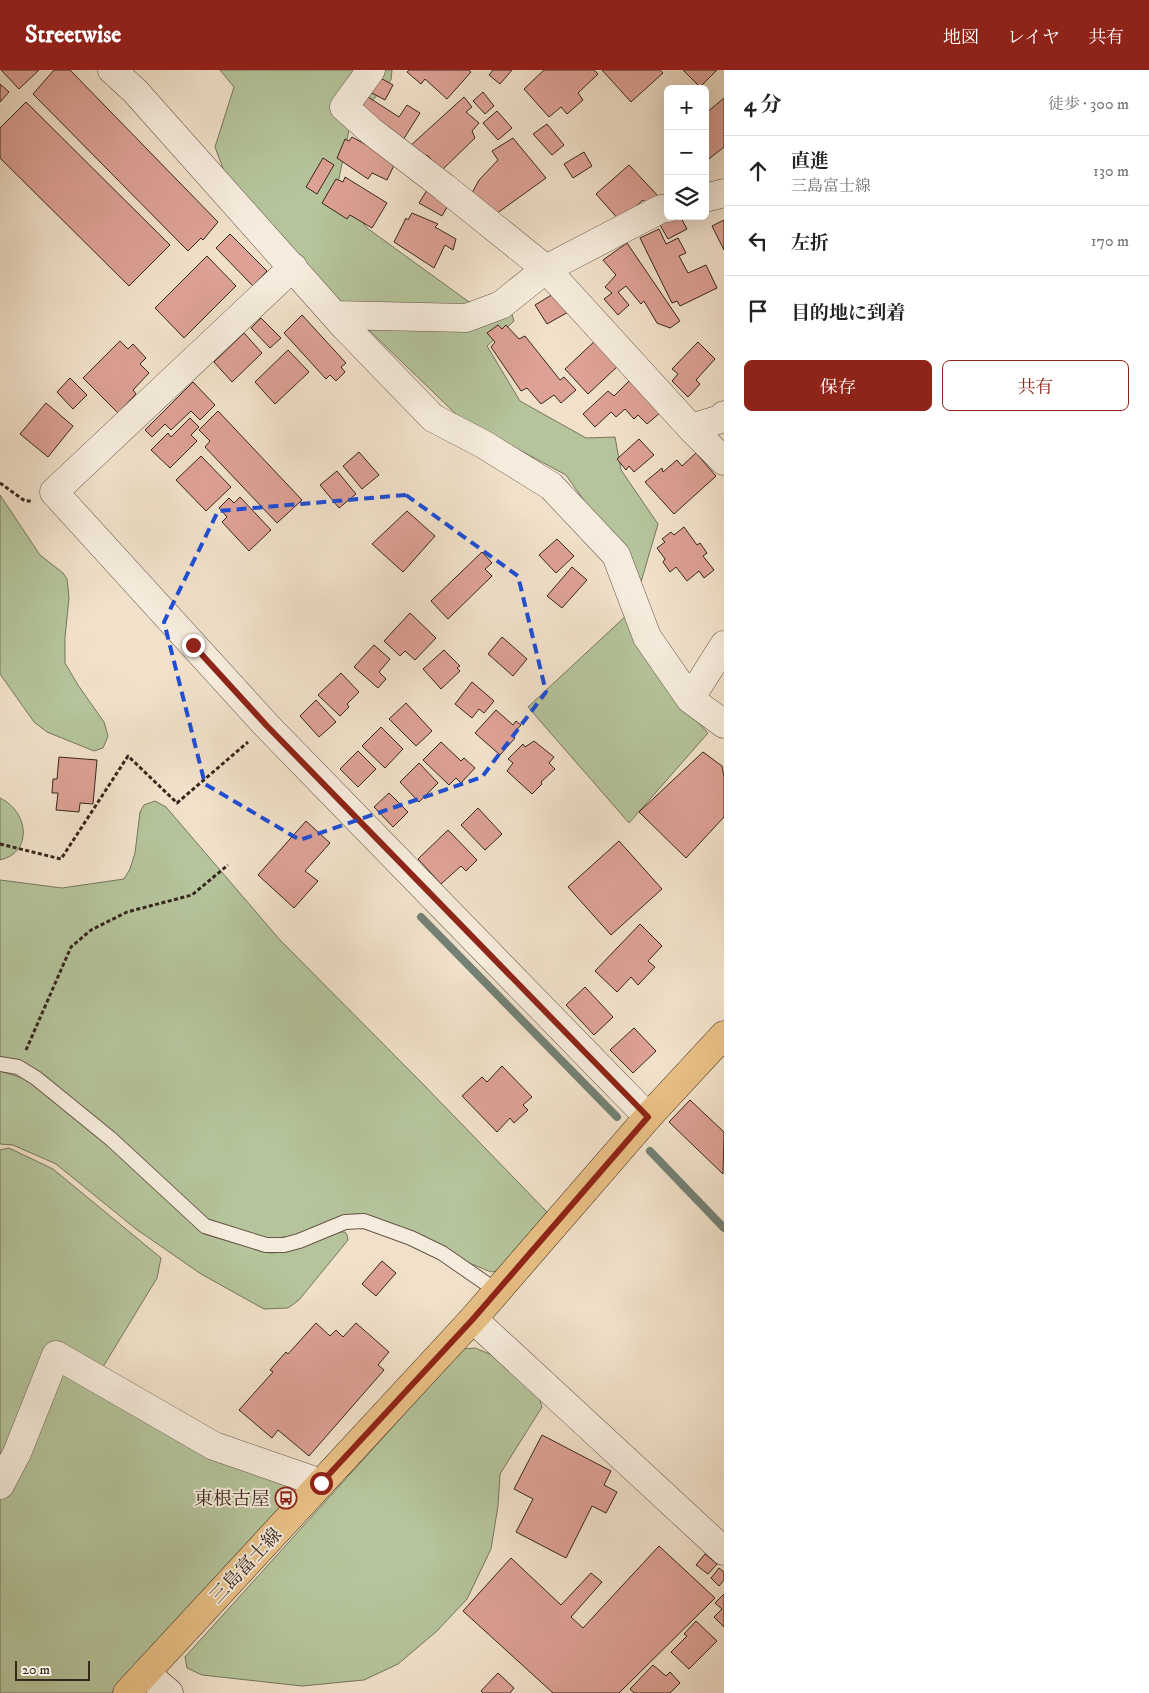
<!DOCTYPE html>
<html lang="ja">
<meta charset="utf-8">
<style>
body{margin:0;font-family:"IM FELL DW Pica","Noto Serif JP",serif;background:#f6f6f6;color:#222}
.controls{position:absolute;right:15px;top:15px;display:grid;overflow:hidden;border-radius:8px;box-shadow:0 5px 20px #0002}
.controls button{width:45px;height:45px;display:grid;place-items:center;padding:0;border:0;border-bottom:1px solid #e0e0e0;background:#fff;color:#222;font:25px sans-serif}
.scale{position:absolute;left:15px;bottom:12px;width:75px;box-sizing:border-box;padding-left:5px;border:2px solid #37261d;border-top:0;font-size:14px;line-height:18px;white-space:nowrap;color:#37261d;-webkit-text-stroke:4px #f6ecdd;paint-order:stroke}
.stop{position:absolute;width:15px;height:15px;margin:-11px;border:4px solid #8f2418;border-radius:50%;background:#fff}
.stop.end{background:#8f2418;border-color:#fff;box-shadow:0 1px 5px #0008}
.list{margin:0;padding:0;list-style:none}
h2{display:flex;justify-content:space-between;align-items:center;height:65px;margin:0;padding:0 20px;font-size:21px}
h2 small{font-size:16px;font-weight:400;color:#767676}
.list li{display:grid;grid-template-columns:32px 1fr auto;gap:15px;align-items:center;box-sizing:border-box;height:70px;padding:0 20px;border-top:1px solid #e0e0e0}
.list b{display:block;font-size:19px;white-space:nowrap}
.list p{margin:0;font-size:16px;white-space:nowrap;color:#767676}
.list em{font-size:16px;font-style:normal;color:#767676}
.actions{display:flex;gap:10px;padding:15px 20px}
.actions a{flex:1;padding:11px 0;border:1px solid #8f2418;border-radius:8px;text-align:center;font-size:18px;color:#8f2418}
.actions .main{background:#8f2418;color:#fff}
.icon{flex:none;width:28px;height:28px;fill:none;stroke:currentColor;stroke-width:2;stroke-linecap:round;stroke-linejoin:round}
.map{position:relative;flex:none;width:724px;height:1623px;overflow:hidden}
header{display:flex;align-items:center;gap:30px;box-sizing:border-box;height:70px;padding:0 25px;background:#8f2418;color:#fff}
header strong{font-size:24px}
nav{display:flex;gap:28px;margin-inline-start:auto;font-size:18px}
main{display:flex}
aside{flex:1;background:#fff}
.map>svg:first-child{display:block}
.green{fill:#b5c49b;stroke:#76755c}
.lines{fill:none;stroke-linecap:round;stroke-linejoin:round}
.stream{stroke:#748175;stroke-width:8}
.building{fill:#dda195;stroke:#37261d}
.service-casing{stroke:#665548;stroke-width:16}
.minor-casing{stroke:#665548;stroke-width:29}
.secondary-casing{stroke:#37261d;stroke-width:29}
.primary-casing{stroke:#37261d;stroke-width:29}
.path{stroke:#37261d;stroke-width:3;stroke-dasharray:4 2.5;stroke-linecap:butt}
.service{stroke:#f6ecdd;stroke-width:14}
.minor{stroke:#f6ecdd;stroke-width:28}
.secondary{stroke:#f6ecdd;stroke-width:28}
.primary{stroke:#e8c085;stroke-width:28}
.route{stroke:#8f2418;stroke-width:6}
.marked{fill:none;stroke:#1d4ed8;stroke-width:4;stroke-dasharray:10 6;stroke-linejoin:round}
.labels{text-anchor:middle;stroke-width:4;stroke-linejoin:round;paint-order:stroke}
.poi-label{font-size:19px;fill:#37261d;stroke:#f6ecdd;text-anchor:end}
.street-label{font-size:19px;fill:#37261d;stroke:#f6ecdd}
</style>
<header>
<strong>Streetwise</strong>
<nav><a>地図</a><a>レイヤ</a><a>共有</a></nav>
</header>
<main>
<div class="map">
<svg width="724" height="1623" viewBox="0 0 724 1623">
<rect width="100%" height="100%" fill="#f1e1ca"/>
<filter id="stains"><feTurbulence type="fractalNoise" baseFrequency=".004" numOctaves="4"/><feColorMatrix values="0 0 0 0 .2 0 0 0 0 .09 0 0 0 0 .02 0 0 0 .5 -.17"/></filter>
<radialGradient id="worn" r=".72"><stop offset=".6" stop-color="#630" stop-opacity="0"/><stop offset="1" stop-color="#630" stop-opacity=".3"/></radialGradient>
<path class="green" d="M220,0H392L391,10L350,55L337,118L367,158L476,237L509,235L514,251L487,276L520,331L586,368L615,367L621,400L658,454L641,512L566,405L460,348L320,213L228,112L215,77L234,17Z
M0,425L40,485L63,503L67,509L69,528L65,567V593L78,615L104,652L108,666L103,678L94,681L47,662L34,652L0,604Z
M629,543L661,612L708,663L629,753L528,637Z
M0,728C28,741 34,782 0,790Z
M155,731L166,737L280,870L420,1011L547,1142L497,1201L491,1202L467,1192L427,1168L367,1145L355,1144L343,1146L300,1165L269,1169L208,1149L201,1145L122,1072L38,1001L29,996L0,988V810L62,818L124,809L130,799L135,783L140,742L144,735Z
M0,1001L32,1011L106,1073L204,1164L269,1183L286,1182L339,1162H345L347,1165L348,1170L299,1230L288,1238L264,1239L201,1204L136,1159L56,1094L13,1075L0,1074Z
M9,1078L53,1099L161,1188L157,1208L92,1315L287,1412L291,1426L112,1623H0V1080Z
M475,1278L492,1285L538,1324L542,1337L500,1404L498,1436L491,1479L467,1529L437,1561L398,1594L364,1610L302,1616L202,1605L187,1598L185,1587L463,1279Z"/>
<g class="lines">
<path class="stream" d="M421,847L617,1047
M650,1081L724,1158"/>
</g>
<path class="building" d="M1,0H39L19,19Z
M54,0H70L218,152L203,170L201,168L188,181L33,24Z
M409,0H469L471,2L447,29L425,9L421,14L407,2Z
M493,0H512L500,14L489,5Z
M544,0H594L598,4L578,23L583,30L567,44L561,37L549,47L524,19Z
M602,0H660L663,3L631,32Z
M683,0H717L700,17Z
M377,6L393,15L385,30L368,21Z
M0,14L9,22L0,32Z
M483,22L494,36L485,44L473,31Z
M368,27L399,47L407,35L420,43L403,70L358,42Z
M464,27L472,37L466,42L479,53L472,61L475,68L442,100L427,85L423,89L410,76Z
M724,28V77L705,92V44Z
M26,32L170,175L129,216L0,88V58Z
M497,41L512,58L498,70L483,53Z
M547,54L564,75L552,85L533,64Z
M352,67L396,91L387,110L372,103L368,109L337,88L345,69L349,71Z
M513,68L546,108L496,144L471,125L479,110L498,90L492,81Z
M584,82L592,96L573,108L564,94Z
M323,88L334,95L317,124L306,117Z
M629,95L659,127L649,137L643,130L620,151L596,124Z
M345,107L387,133L372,158L350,145L347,149L322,133L336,109L343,112Z
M429,117L451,130L442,146L419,133Z
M412,143L438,154L435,157L456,169L453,180L445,175L434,198L394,172L406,148L408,150Z
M677,146H680L687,159L668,169L660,155Z
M724,150V180L712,156Z
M659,159L666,174L678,168L686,183L679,186L688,203L706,195L717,218L680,236L677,231L672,233L640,168Z
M230,164L267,201L253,216L216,178Z
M627,173L680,251L670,258L657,253L644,231L641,234L626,216L618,222L629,235L618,245L604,229L612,223L605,217L616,205L603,190Z
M207,186L236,216L184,268L155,238Z
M558,221L570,241L547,254L535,235Z
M302,245L346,293L341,297L345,302L336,311L330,305L326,309L284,263Z
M261,248L281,268L270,278L251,258Z
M498,255L502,259L506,255L519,269L525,266L560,310L564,307L576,320L561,333L554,325L541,334L527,318L521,321L491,277L495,272L487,263Z
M244,263L262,283L232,312L214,292Z
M596,270L619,295L588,324L565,299Z
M120,271L128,279L133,274L146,288L140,294L149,303L133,320L136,324L118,343L83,308Z
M698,272L715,289L696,310L700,314L688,327L672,311L678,304L672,299Z
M288,280L309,302L275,334L255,312Z
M70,308L87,325L73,339L57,322Z
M631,309L661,342L647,354L638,345L634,349L625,339L616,347L611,342L595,357L583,344L608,321L614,326Z
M193,312L215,335L200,350L191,341L171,360L165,354L152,367L145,360Z
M46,333L73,356L48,387L20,364Z
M218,341L302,430L277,453L205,377L210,371L199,360Z
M190,348L199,357L191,365L197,371L170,398L151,380L168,363L171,367Z
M639,369L654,385L634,402L629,396L626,400L617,389Z
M359,382L379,405L362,419L343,396Z
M696,383L716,406L674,444L645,412L662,398L663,402L677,390L682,396Z
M201,386L231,417L206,441L176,410Z
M337,401L356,424L339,438L320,415Z
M240,427L271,460L249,481L222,452L227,447L219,438L229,428L234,433Z
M407,441L435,466L403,502L372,474Z
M684,457L697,475L700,473L707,483L703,486L714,500L704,508L699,501L687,511L676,497L670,502L663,492L665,489L657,478L665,472L662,469L671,462L674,465Z
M557,469L574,486L556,503L539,485Z
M482,482L492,493L485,499L492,506L448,549L431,531Z
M572,497L587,510L562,538L547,526Z
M410,543L436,568L415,590L405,581L400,586L384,571Z
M502,567L527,589L513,606L488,584Z
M374,575L390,589L379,602L386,609L378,618L354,597Z
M444,580L460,596L457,598L460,601L441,619L423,599Z
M341,603L359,622L347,634L349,637L340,646L318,625Z
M472,612L494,631L484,643L479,639L472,648L455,634Z
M316,630L336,652L319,667L300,646Z
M406,633L432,661L416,676L389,649Z
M496,640L513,655L516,651L521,655L512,665L515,668L500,685L475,663Z
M381,657L403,679L385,698L362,676Z
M534,671L554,687L549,693L555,699L541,712L542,714L532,724L507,701L513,693L508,689L523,674L525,677Z
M441,672L461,691L464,688L475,698L461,713L456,708L449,715L423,690Z
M358,681L376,699L358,717L340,699Z
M703,682L722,696L724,707V747L686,788L639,742Z
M59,687L97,690L93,734L80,733L79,742L56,740L58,723H52L53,709H57Z
M419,693L438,713L419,732L400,712Z
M389,723L408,742L393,757L374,737Z
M478,738L502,764L485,780L461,755Z
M306,751L330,773L305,801L318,811L294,838L258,805Z
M448,760L477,790L466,801L461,796L441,814L418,789Z
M619,771L662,819L611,865L568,817Z
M640,854L662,876L648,891L655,897L638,915L631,907L617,922L595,901Z
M585,917L613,947L594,965L566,935Z
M634,958L656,981L633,1003L610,980Z
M502,996L532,1027L523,1035L528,1040L514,1053L510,1048L497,1062L462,1026L482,1007L487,1012Z
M690,1030L724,1062L723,1104L669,1052Z
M382,1191L396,1203L376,1226L362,1214Z
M316,1253L330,1266L336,1260L343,1267L356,1253L389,1282L378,1295L384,1300L309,1386L278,1360L272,1368L239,1340L273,1302L270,1300L286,1282L288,1284Z
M542,1365L611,1401L604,1415L617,1422L606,1443L592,1436L566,1488L516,1462L533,1429L514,1419Z
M659,1476L715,1528L619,1623H553L463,1541L511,1488L561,1535L591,1503L602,1512L571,1547L583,1558Z
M705,1484L717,1494L708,1504L696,1495Z
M719,1498L724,1502V1510L719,1516L711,1508Z
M724,1524V1557L714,1547L722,1539L715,1533Z
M696,1551L717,1571L689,1599L671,1582L687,1566L684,1564Z
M653,1595L666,1606L670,1602L680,1613L670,1623H634L630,1619Z
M498,1603L514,1618L510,1623H483L481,1621Z"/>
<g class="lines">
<g class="service-casing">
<path id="service" d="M0,994L18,997L36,1008L111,1069L205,1156L266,1175H284L299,1171L345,1152L364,1151L411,1168L442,1183L497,1221"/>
</g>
<g class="minor-casing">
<path id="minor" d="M112,0L135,21L344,256L433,348L483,374L551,416L616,485L647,567L690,629L724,654
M705,128L724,123
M668,138L661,139L546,199L691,358L724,391
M293,197L54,422L267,656L648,1047
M335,245L466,248L501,235L546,199L444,117L371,61L344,37L371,0
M691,358L721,349L724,345
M690,629L724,575
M473,1249L724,1481
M0,1415L17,1383L56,1285L214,1376L321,1413"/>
</g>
<g class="secondary-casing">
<path id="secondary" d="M146,1603L169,1623"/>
</g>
<g class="primary-casing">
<path id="primary" d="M127,1623L473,1249L648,1047L724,965"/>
</g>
<path class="path" d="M0,413L25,431H31
M0,774L61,789L128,686L177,733L248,672
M26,980L71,877L91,860L127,842L192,825L228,795"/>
<use href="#service" class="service"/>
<use href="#minor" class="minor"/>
<use href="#secondary" class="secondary"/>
<use href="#primary" class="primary"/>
</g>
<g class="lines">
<path class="route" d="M193,575L267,656L648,1047L473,1249L321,1413"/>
</g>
<path class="marked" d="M406,425L518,506L546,622L482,707L300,770L205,714L164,552L218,441Z"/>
<defs>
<g id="bus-ring" transform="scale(1.125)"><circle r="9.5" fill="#f6ecdd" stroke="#8f2418" stroke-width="1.5"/><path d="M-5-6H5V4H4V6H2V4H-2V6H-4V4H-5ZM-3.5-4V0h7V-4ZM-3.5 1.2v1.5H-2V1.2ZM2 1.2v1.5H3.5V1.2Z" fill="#8f2418"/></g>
</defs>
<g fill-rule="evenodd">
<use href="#bus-ring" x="286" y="1428"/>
</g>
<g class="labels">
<g class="poi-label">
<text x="270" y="1435">東根古屋</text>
</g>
<g class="street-label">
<text transform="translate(245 1495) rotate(-47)" y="7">三島富士線</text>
</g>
</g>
<rect width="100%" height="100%" filter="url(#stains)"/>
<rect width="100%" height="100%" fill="url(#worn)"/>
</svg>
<div class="controls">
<button>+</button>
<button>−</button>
<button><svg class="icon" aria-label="layers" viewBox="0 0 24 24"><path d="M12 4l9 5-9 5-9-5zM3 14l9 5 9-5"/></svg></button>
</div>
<div class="scale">20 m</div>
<div class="stop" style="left:321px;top:1413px"></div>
<div class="stop end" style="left:193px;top:575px"></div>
</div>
<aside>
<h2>4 分<small>徒歩 · 300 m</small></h2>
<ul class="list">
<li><svg class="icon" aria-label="ahead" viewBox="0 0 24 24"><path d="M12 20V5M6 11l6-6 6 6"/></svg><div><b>直進</b><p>三島富士線</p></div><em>130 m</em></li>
<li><svg class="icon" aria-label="left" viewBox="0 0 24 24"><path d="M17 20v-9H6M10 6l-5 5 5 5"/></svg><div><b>左折</b></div><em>170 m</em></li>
<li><svg class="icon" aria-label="arrive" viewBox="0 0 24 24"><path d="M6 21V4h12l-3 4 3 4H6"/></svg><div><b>目的地に到着</b></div></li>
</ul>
<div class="actions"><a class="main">保存</a><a>共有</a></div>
</aside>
</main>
